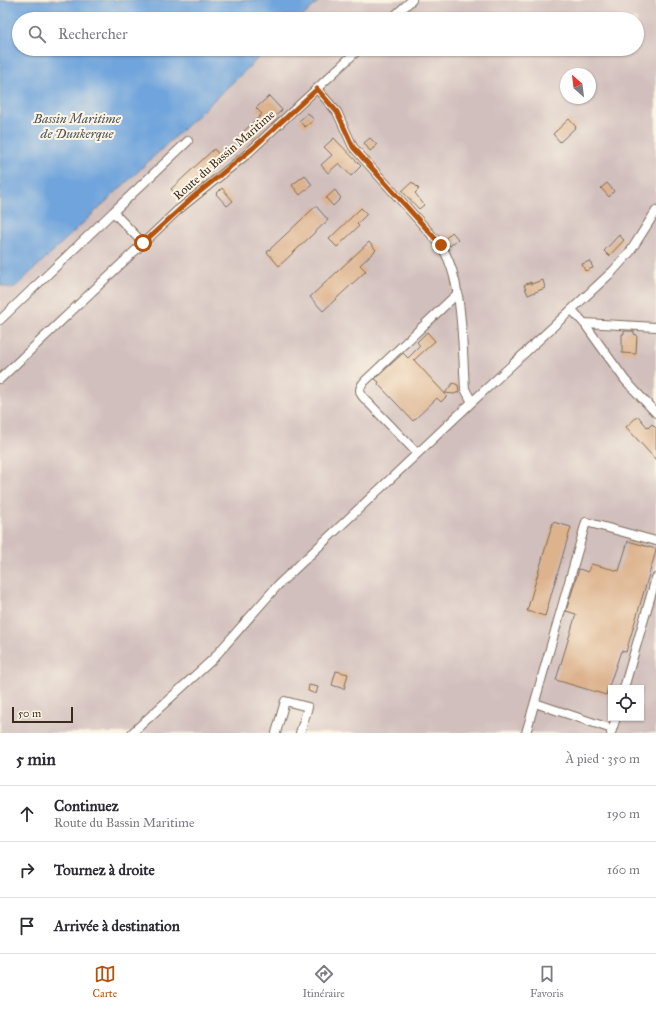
<!DOCTYPE html>
<html lang="fr">
<meta charset="utf-8">
<style>
body{margin:0;font-family:"IM FELL Great Primer",serif;background:#f7f7f7;color:#2b2b33}
.controls{position:absolute;right:12px;bottom:12px;display:grid;overflow:hidden;border-radius:0px;box-shadow:0 1px 3px #0004}
.controls button{width:36px;height:36px;display:grid;place-items:center;padding:0;border:0;border-bottom:1px solid #e1e1e2;background:#fff;color:#2b2b33;font:20px sans-serif}
.compass{position:absolute;left:560px;top:68px;width:36px;height:36px;border-radius:50%;background:#fff;box-shadow:0 1px 3px #0004;rotate:332deg}
.scale{position:absolute;left:12px;bottom:10px;width:61px;box-sizing:border-box;padding-left:4px;border:2px solid #3b2a1e;border-top:0;font-size:11px;line-height:14px;white-space:nowrap;color:#3b2a1e;-webkit-text-stroke:3px #fcf5e5;paint-order:stroke}
.stop{position:absolute;width:12px;height:12px;margin:-9px;border:3px solid #b45309;border-radius:50%;background:#fff}
.stop.end{background:#b45309;border-color:#fff;box-shadow:0 1px 4px #0008}
.list{margin:0;padding:0;list-style:none}
h2{display:flex;justify-content:space-between;align-items:center;height:52px;margin:0;padding:0 16px;font-size:17px}
h2 small{font-size:13px;font-weight:400;color:#7c7c81}
.list li{display:grid;grid-template-columns:26px 1fr auto;gap:12px;align-items:center;box-sizing:border-box;height:56px;padding:0 16px;border-top:1px solid #e1e1e2}
.list b{display:block;font-size:15px;white-space:nowrap}
.list p{margin:0;font-size:13px;white-space:nowrap;color:#7c7c81}
.list em{font-size:13px;font-style:normal;color:#7c7c81}
.icon{flex:none;width:22px;height:22px;fill:none;stroke:currentColor;stroke-width:2;stroke-linecap:round;stroke-linejoin:round}
.map{position:relative;flex:none;width:656px;height:733px;overflow:hidden}
.search{position:absolute;background:#fff;box-shadow:0 1px 3px #0004;left:12px;right:12px;top:12px;height:44px;display:flex;align-items:center;gap:10px;box-sizing:border-box;padding:0 14px;border-radius:22px;color:#7c7c81;font-size:15px}
.sheet{height:220px;background:#fff}
nav{display:flex;justify-content:space-around;align-items:center;box-sizing:border-box;height:56px;border-top:1px solid #e1e1e2;background:#fff;font-size:11px;color:#7c7c81}
nav a{display:grid;justify-items:center;gap:2px}
nav .on{color:#b45309}
.map>svg:first-child{display:block}
.industrial{fill:#d1bfbd;fill-rule:evenodd}
.water{fill:#6fa4dc;stroke:#55677d}
.building{fill:#ddb38e}
.lines{fill:none;stroke-linecap:round;stroke-linejoin:round}
.minor-casing{stroke:#7c6c5b;stroke-width:10}
.minor{stroke:#fff;stroke-width:8}
.route{stroke:#b45309;stroke-width:5}
.labels{text-anchor:middle;stroke-width:4;stroke-linejoin:round;paint-order:stroke}
.street-label{font-size:12px;fill:#3b2a1e;stroke:#fcf5e5}
.water-label{font-size:13px;font-style:italic;fill:#4d5560;stroke:#fcf5e5}
</style>
<div class="map">
<svg width="656" height="733" viewBox="0 0 656 733">
<rect width="100%" height="100%" fill="#fcf5e5"/>
<filter id="ink" filterUnits="userSpaceOnUse"><feTurbulence type="fractalNoise" baseFrequency=".025" numOctaves="2"/><feDisplacementMap in="SourceGraphic" scale="8" xChannelSelector="R" yChannelSelector="G"/><feConvolveMatrix kernelMatrix="1 2 1 2 8 2 1 2 1" color-interpolation-filters="sRGB"/></filter>
<filter id="wash" filterUnits="userSpaceOnUse"><feTurbulence type="fractalNoise" baseFrequency=".012" numOctaves="4" result="noise"/><feDisplacementMap in="SourceGraphic" scale="16" xChannelSelector="R" yChannelSelector="G"/><feGaussianBlur stdDeviation="0.9" result="paint"/><feColorMatrix in="noise" values="0 0 0 0 0 0 0 0 0 0 0 0 0 0 0 0 0 1.4 0 .05"/><feComposite in="paint" operator="in"/></filter>
<g filter="url(#wash)">
<rect width="100%" height="100%" fill="#f5e6cc"/>
<path class="industrial" d="M320,0H656V733H0V285L13,289L268,49H637V19H300ZM566,74H590V98H566ZM611,688H641V718H611Z"/>
<path class="water" d="M0,0H320L300,19H19V49H268L13,289L0,285Z"/>
<g id="blocks">
<path class="building" d="M269,96L282,110L250,140L243,132L262,114L256,108Z
M308,113L314,120L305,127L299,121Z
M569,119L576,127L560,142L553,134Z
M334,138L361,166L351,176L339,163L328,173L321,165L332,155L324,147Z
M370,138L377,145L370,151L364,143Z
M214,149L223,159L180,199L171,189Z
M305,175L312,185L300,195L292,185Z
M412,182L419,189L415,193L424,205L419,209L402,191Z
M607,183L614,191L609,197L601,188Z
M222,188L233,201L227,206L216,194Z
M335,190L341,198L333,206L326,198Z
M316,206L328,220L279,266L267,252Z
M361,208L367,214L357,224L359,226L337,247L329,239Z
M452,232L458,239L450,246L444,240Z
M619,235L624,240L609,256L604,251Z
M369,242L376,250L360,265L366,271L323,311L310,297Z
M590,261L593,268L585,271L582,264Z
M543,280L545,288L528,295L524,285L531,282V284Z
M624,331H634V334L637,335L636,354L622,353V334H624Z
M427,332L435,341L414,360L447,396L441,402L437,398L413,421L378,384L379,382L375,379L403,353L408,358L420,346L417,342Z
M453,383L458,385L459,392L454,394L445,393Z
M638,416L648,428L652,424L656,428V460L626,427Z
M553,522L571,527L545,616L527,611Z
M628,541L656,549V551L626,652L621,651L606,695L556,680L576,614L566,611L579,569L588,572L591,564L619,571Z
M336,671L348,674L344,689L332,685Z
M309,685L318,687L316,694L308,691Z"/>
</g>
</g>
<g filter="url(#ink)">
<use href="#blocks" fill-opacity="0" stroke="#7c6c5b" stroke-width="1"/>
<g class="lines">
<g class="minor-casing">
<path id="minor" d="M391,19L412,0
M317,89L337,112L353,147L438,242C464,273 462,348 465,389L472,402
M143,243L113,212L188,141
M572,310L584,323L625,380L656,413
M0,320L113,212
M584,323L656,327
M0,379L178,210L246,155L359,49
M417,453L363,397C358,391 360,386 365,381L458,293
M624,688L656,578
M535,703L612,729
M132,733L212,660L278,585L472,402L613,271L630,252L656,211
M276,733L285,701L308,707L300,733
M526,733L586,522L656,541
M611,733L616,718"/>
</g>
<use href="#minor" class="minor"/>
</g>
</g>
<g class="lines" filter="url(#ink)">
<path class="route" d="M143,243L192,198L253,148L317,89L337,112L353,147L441,245"/>
</g>
<g class="labels">
<g class="street-label">
<text transform="translate(224 155) rotate(-41)" y="4">Route du Bassin Maritime</text>
</g>
<g class="water-label">
<text x="77" y="123">Bassin Maritime<tspan x="77" dy="15">de Dunkerque</tspan></text>
</g>
</g>
</svg>
<div class="controls">
<button><svg class="icon" aria-label="locate" viewBox="0 0 24 24"><circle cx="12" cy="12" r="6"/><path d="M12 2v4M12 18v4M2 12h4M18 12h4"/></svg></button>
</div>
<svg class="compass" viewBox="-18 -18 36 36"><path d="M0-13l5 13h-10z" fill="#e53935"/><path d="M0 13l5-13h-10z" fill="#7c7c81"/></svg>
<div class="scale">50 m</div>
<div class="stop" style="left:143px;top:243px"></div>
<div class="stop end" style="left:441px;top:245px"></div>
<div class="search"><svg class="icon" aria-label="search" viewBox="0 0 24 24"><circle cx="10" cy="10" r="6"/><path d="M15 15l6 6"/></svg>Rechercher</div>
</div>
<section class="sheet">
<h2>5 min<small>À pied · 350 m</small></h2>
<ul class="list">
<li><svg class="icon" aria-label="ahead" viewBox="0 0 24 24"><path d="M12 20V5M6 11l6-6 6 6"/></svg><div><b>Continuez</b><p>Route du Bassin Maritime</p></div><em>190 m</em></li>
<li><svg class="icon" aria-label="right" viewBox="0 0 24 24"><path d="M7 20v-9h11M14 6l5 5-5 5"/></svg><div><b>Tournez à droite</b></div><em>160 m</em></li>
<li><svg class="icon" aria-label="arrive" viewBox="0 0 24 24"><path d="M6 21V4h12l-3 4 3 4H6"/></svg><div><b>Arrivée à destination</b></div></li>
</ul>
</section>
<nav>
<a class="on"><svg class="icon" aria-label="map" viewBox="0 0 24 24"><path d="M3 6l6-2 6 2 6-2v14l-6 2-6-2-6 2zM9 4v14M15 6v14"/></svg>Carte</a>
<a><svg class="icon" aria-label="directions" viewBox="0 0 24 24"><path d="M12 3l9 9-9 9-9-9zM9 14v-3h6M13 9l2 2-2 2"/></svg>Itinéraire</a>
<a><svg class="icon" aria-label="saved" viewBox="0 0 24 24"><path d="M7 4h10v16l-5-4-5 4z"/></svg>Favoris</a>
</nav>
